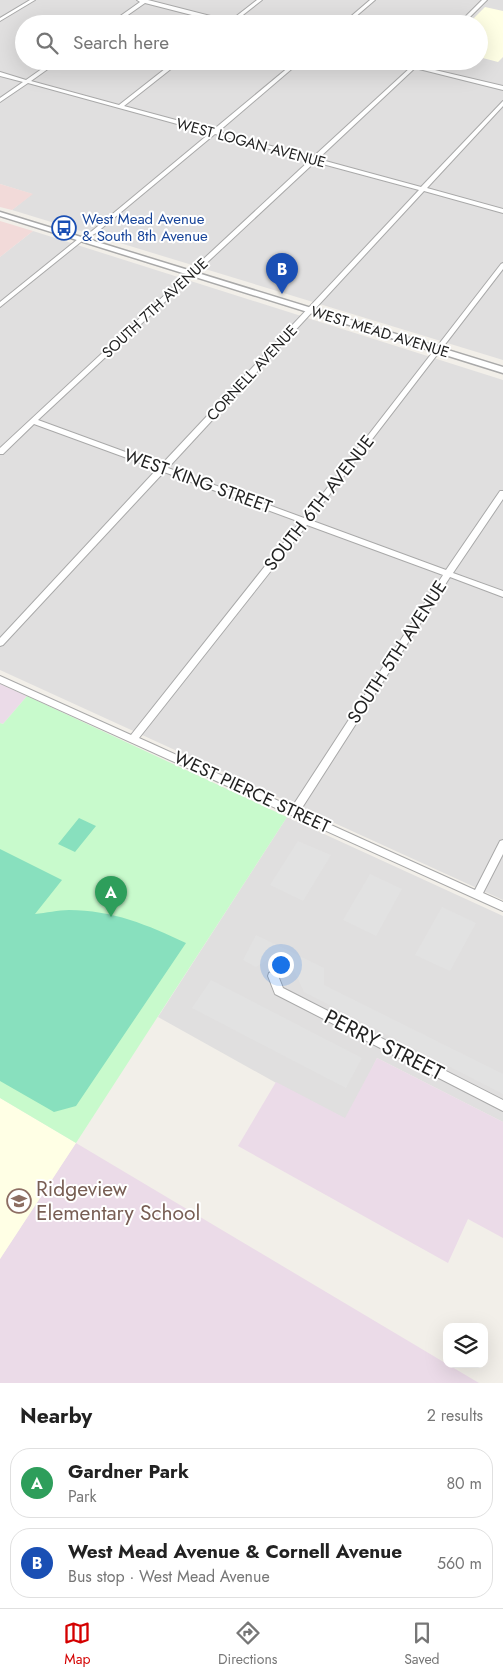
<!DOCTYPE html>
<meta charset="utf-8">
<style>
body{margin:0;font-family:Jost,sans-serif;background:#f6f6f6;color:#222}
.controls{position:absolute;right:15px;bottom:15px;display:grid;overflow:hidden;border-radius:10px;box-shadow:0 5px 20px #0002}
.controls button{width:45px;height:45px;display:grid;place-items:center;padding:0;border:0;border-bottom:1px solid #e0e0e0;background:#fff;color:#222;font:25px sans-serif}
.you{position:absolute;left:280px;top:964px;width:18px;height:18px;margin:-12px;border:4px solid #fff;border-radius:50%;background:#1a73e8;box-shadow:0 0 0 8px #1a73e833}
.badge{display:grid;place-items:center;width:32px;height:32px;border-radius:50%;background:#d40000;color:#fff;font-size:16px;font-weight:700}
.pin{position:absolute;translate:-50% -41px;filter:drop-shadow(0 1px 2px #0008)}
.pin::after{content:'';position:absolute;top:26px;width:18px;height:15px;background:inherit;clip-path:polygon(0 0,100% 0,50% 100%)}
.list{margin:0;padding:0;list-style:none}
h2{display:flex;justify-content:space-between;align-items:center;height:65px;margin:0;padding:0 20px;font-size:21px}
h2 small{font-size:16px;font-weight:400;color:#767676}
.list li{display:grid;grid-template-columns:32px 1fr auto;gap:15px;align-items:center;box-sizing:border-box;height:70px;margin:0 10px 10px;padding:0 10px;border:1px solid #e0e0e0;border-radius:20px}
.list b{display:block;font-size:19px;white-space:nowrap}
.list p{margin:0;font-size:16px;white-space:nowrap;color:#767676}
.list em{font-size:16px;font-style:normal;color:#767676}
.icon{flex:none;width:28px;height:28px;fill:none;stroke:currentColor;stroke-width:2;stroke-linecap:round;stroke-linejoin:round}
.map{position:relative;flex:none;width:503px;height:1383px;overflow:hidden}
.search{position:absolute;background:#fff;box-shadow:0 5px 20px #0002;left:15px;right:15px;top:15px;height:55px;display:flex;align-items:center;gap:12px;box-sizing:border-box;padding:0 18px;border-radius:28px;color:#767676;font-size:19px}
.sheet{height:225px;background:#fff}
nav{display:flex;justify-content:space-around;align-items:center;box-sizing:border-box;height:70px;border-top:1px solid #e0e0e0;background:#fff;font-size:14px;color:#767676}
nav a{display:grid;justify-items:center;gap:2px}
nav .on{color:#d40000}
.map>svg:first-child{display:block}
.residential{fill:#e0dfdf;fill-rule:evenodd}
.commercial{fill:#f2dad9}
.industrial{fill:#ebdbe8}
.education{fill:#ffffe5}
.park{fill:#c8facc}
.pitch{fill:#88e0be}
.parking{fill:#e2e2e2}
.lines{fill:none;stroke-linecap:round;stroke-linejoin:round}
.minor-casing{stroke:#a9a9a9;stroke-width:2}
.tertiary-casing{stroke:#a9a9a9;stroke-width:3}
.minor{fill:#fff;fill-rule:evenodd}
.tertiary{fill:#fff;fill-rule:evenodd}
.labels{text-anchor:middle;stroke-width:4;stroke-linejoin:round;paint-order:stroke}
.far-street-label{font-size:15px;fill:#222;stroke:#fff}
.far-transit-label{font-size:15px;fill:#164399;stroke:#fff;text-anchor:start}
.street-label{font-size:18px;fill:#222;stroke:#fff}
.near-street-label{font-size:21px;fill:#222;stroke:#fff}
.near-education-label{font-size:21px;fill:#785e54;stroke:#fff;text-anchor:start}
</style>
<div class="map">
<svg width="503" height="1383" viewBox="0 0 503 1383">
<rect width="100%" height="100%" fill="#f2efe9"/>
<path class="residential" d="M0,0H503V360L12,210L32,194L0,184ZM24,24H479V61H24Z
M33,231L503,380V900L0,670V257Z
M287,817L503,916V1122L377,1058L346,1122L158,1017Z"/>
<path class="commercial" d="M0,184L33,194L12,210L0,207Z
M0,221L33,231L0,257Z"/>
<path class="industrial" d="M0,684L27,696L3,724L0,723Z
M377,1058L503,1122V1238L468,1219L448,1263L238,1146L276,1082L345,1118Z
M76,1143L447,1364L479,1383H0V1259Z"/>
<path class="education" d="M485,7L503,11V57L498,62L479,57V24H468Z
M0,1098L76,1143L0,1259Z"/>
<path class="park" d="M27,696L287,817L76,1143L0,1098V723L3,724Z"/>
<path class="pitch" d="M79,818L96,826L75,852L58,844Z
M0,849L62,880L35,914C46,913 58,910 69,910C112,910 148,925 186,943L76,1106L54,1112L0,1081Z"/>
<path class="parking" d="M298,841L331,855L303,901L270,885Z
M370,874L402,889L376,936L343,920Z
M442,907L476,923L450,971L415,955Z
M256,935L324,968V985L503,1074V1094L304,992L293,968L281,960L268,959L256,967L243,960Z
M211,980L362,1058L346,1088L192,1008Z"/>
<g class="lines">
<g class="minor-casing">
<path id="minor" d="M30,0H35L0,21V18Z
M137,0H148L230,21L257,0H262L234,22L237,24H227L145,3L115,24H109L140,2Z
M370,0H375L347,24H342Z
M482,0H487L463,24H458Z
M53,61H59L31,81L119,105L175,61H181L124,106L213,130L296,61H301L218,132L313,157L411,67L391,61H400L413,64L417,61H422L418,66L503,86V90L415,68L318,159L421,187L503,101V106L427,188L503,209V213L424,191L168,468L304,518L501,264L503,263V269L310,520L446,570L500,491H503V499L453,573L503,591V597L450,577L300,811L475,890L500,841L503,840V854L483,893L503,902V911L0,683V676L131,735L300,522L164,472L3,645L0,646V638L157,469L34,424L3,454H0V448L310,160L215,134L96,233L82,241L0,307V302L78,239L92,231L210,133L28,83L0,102V98L23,82L0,76V72L26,80ZM315,162L419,190L161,465L38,420ZM307,525L443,575L292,807L139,738Z
M273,971L277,973L283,988L503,1100V1111L275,994L268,976L269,973Z"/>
</g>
<g class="tertiary-casing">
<path id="tertiary" d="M0,212L503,367V373L0,216Z"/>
</g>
<use href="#minor" class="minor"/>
<use href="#tertiary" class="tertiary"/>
</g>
<defs>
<g id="bus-ring" transform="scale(1.25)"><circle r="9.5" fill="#fff" stroke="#1a4fb4" stroke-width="1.5"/><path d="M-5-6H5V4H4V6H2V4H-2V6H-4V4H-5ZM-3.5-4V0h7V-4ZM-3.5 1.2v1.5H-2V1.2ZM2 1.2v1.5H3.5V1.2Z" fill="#1a4fb4"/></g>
<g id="school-ring" transform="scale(1.25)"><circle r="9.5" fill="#fff" stroke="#8d6e63" stroke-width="1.5"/><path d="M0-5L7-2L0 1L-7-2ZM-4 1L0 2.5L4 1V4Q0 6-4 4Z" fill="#8d6e63"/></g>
</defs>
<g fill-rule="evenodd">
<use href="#bus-ring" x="64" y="228"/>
<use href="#school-ring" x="19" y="1201"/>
</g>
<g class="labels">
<g class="far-street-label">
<text transform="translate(251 143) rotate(15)" y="5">WEST LOGAN AVENUE</text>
<text transform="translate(155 308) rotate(-43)" y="5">SOUTH 7TH AVENUE</text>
<text transform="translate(380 332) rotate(17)" y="5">WEST MEAD AVENUE</text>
<text transform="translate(252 373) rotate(-47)" y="5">CORNELL AVENUE</text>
</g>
<g class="far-transit-label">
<text x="82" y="224">West Mead Avenue<tspan x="82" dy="17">&amp; South 8th Avenue</tspan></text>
</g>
<g class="street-label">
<text transform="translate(198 481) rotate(20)" y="6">WEST KING STREET</text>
<text transform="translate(319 503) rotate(-52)" y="6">SOUTH 6TH AVENUE</text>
<text transform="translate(397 652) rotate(-57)" y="6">SOUTH 5TH AVENUE</text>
<text transform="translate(252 792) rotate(25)" y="6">WEST PIERCE STREET</text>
</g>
<g class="near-street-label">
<text transform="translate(384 1045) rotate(27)" y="7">PERRY STREET</text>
</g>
<g class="near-education-label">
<text x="36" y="1196">Ridgeview<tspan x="36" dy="24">Elementary School</tspan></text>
</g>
</g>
</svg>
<div class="controls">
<button><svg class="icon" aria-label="layers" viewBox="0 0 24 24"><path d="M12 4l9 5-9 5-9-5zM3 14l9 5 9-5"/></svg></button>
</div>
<div class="you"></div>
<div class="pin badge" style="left:111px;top:917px;background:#2e9e5b">A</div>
<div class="pin badge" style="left:282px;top:294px;background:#1a4fb4">B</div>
<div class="search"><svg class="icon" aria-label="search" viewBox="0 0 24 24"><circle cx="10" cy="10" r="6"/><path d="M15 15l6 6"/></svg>Search here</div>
</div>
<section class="sheet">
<h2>Nearby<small>2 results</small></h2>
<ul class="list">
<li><span class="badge" style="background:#2e9e5b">A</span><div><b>Gardner Park</b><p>Park</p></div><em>80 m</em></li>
<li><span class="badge" style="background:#1a4fb4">B</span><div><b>West Mead Avenue &amp; Cornell Avenue</b><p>Bus stop · West Mead Avenue</p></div><em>560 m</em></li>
</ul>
</section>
<nav>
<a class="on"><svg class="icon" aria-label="map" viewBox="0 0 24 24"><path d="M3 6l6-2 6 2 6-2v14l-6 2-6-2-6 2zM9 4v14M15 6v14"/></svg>Map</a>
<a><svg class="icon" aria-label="directions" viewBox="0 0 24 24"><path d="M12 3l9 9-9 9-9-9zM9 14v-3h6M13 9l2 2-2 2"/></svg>Directions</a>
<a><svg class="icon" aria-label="saved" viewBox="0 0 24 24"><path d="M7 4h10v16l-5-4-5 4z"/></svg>Saved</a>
</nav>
